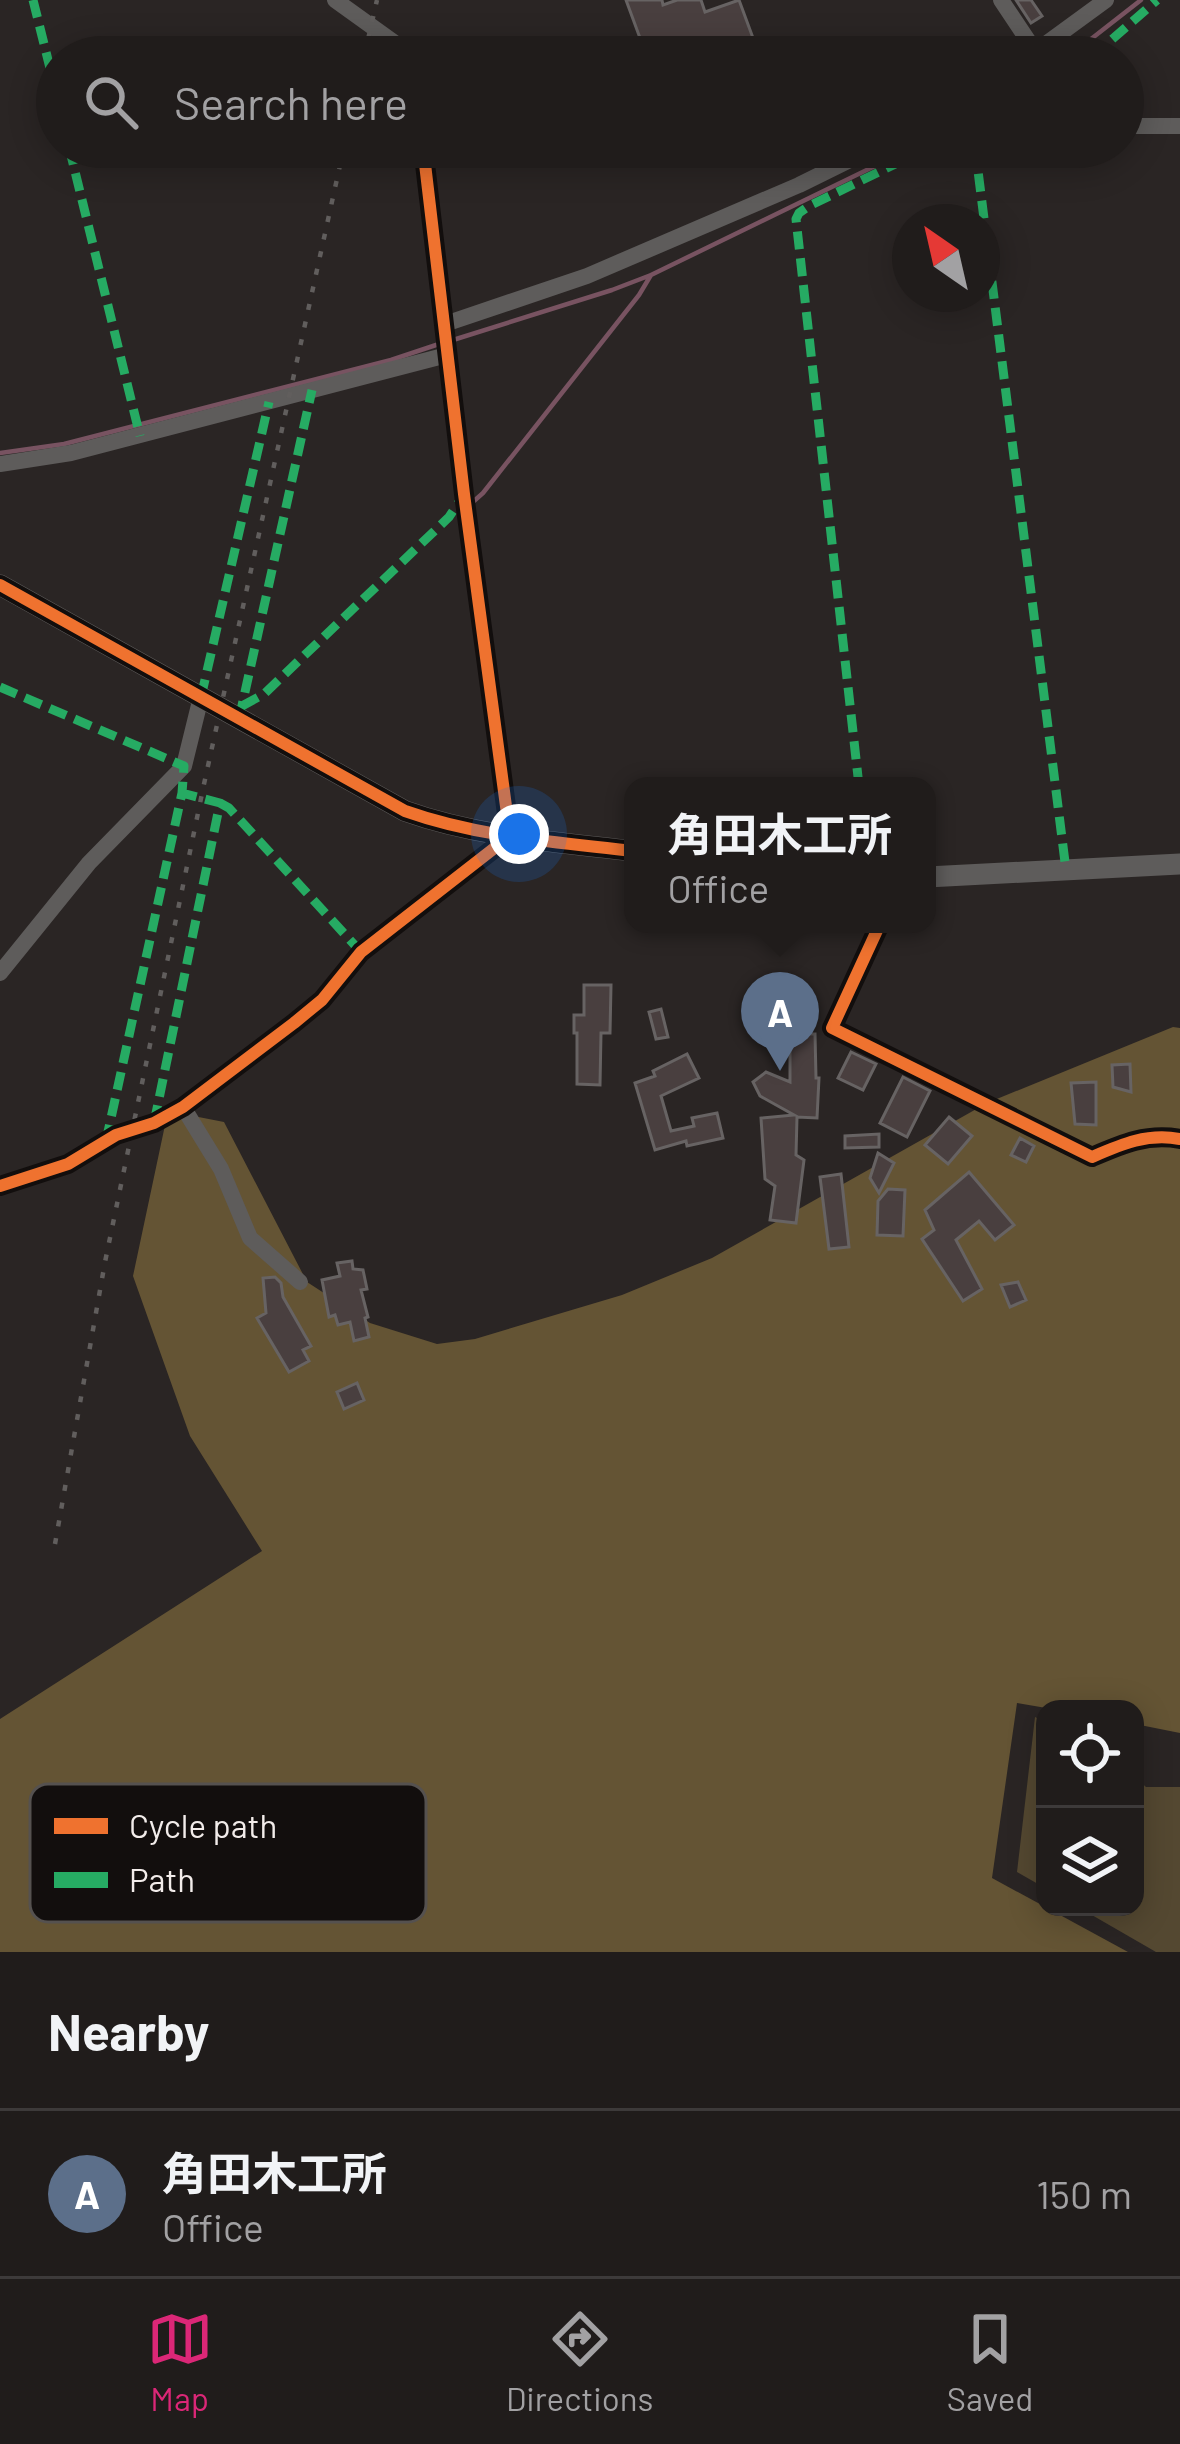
<!DOCTYPE html>
<meta charset="utf-8">
<style>
body{margin:0;font-family:Barlow,"Noto Sans JP",sans-serif;background:#2d2928;color:#f1f3f6}
.controls{position:absolute;right:36px;bottom:36px;display:grid;overflow:hidden;border-radius:24px;box-shadow:0 6px 30px #0003}
.controls button{width:108px;height:108px;display:grid;place-items:center;padding:0;border:0;border-bottom:3px solid #3d3a3a;background:#201c1b;color:#f1f3f6;font:60px sans-serif}
.compass{position:absolute;left:892px;top:204px;width:108px;height:108px;border-radius:50%;background:#201c1b;box-shadow:0 6px 30px #0003;rotate:326deg}
.you{position:absolute;left:519px;top:834px;width:42px;height:42px;margin:-30px;border:9px solid #fff;border-radius:50%;background:#1a73e8;box-shadow:0 0 0 18px #1a73e833}
.badge{display:grid;place-items:center;width:78px;height:78px;border-radius:50%;background:#db2777;color:#fff;font-size:39px;font-weight:700}
.pin{position:absolute;translate:-50% -99px;filter:drop-shadow(0 3px 6px #0008)}
.pin::after{content:'';position:absolute;top:63px;width:42px;height:36px;background:inherit;clip-path:polygon(0 0,100% 0,50% 100%)}
.popup{position:absolute;left:624px;top:777px;width:312px;height:156px;box-sizing:border-box;display:grid;place-content:center;border-radius:24px;background:#201c1b;filter:drop-shadow(0 3px 9px #0005);font-size:39px;white-space:nowrap;color:#a2a1a3}
.popup b{font-size:45px;color:#f1f3f6}
.popup::after{content:'';position:absolute;left:50%;top:100%;margin-left:-24px;border:24px solid transparent;border-top-color:#201c1b}
.list{margin:0;padding:0;list-style:none}
h2{display:flex;justify-content:space-between;align-items:center;height:156px;margin:0;padding:0 48px;font-size:51px}
h2 small{font-size:39px;font-weight:400;color:#a2a1a3}
.list li{display:grid;grid-template-columns:78px 1fr auto;gap:36px;align-items:center;box-sizing:border-box;height:168px;padding:0 48px;border-top:3px solid #3d3a3a}
.list b{display:block;font-size:45px;white-space:nowrap}
.list p{margin:0;font-size:39px;white-space:nowrap;color:#a2a1a3}
.list em{font-size:39px;font-style:normal;color:#a2a1a3}
.icon{flex:none;width:66px;height:66px;fill:none;stroke:currentColor;stroke-width:2;stroke-linecap:round;stroke-linejoin:round}
.map{position:relative;flex:none;width:1180px;height:1952px;overflow:hidden}
.search{position:absolute;background:#201c1b;box-shadow:0 6px 30px #0003;left:36px;right:36px;top:36px;height:132px;display:flex;align-items:center;gap:30px;box-sizing:border-box;padding:0 42px;border-radius:66px;color:#a2a1a3;font-size:45px}
.sheet{height:324px;background:#201c1b}
nav{display:flex;justify-content:space-around;align-items:center;box-sizing:border-box;height:168px;border-top:3px solid #3d3a3a;background:#201c1b;font-size:33px;color:#a2a1a3}
nav a{display:grid;justify-items:center;gap:6px}
nav .on{color:#db2777}
.map>svg:first-child{display:block}
.green{fill:#544831}
.forest{fill:#645434}
.lines{fill:none;stroke-linecap:round;stroke-linejoin:round}
.stream{stroke:#785361;stroke-width:4.5}
.building{fill:#493f3f;stroke:#676363;stroke-width:3}
.minor{stroke:#5e5c5b;stroke-width:16}
.tertiary{stroke:#5e5c5b;stroke-width:21}
.rail{stroke:#615e5d;stroke-width:4.5;stroke-dasharray:6 12;stroke-linecap:butt}
.quiet{stroke:#26ab63;stroke-width:9;stroke-dasharray:18 9;stroke-linecap:butt}
.cycleway-casing{stroke:#120e0d;stroke-width:20}
.cycleway{stroke:#ef722f;stroke-width:12}
.key{fill:#120e0d;stroke:#55514f;stroke-width:3}
.key-label{font-size:33px;fill:#f2ecea}
</style>
<div class="map">
<svg width="1180" height="1952" viewBox="0 0 1180 1952">
<rect width="100%" height="100%" fill="#2a2524"/>
<path class="green" d="M1035,1717L1045,1722V1888L1017,1872Z
M1135,1777L1146,1787H1180V1952H1156L1078,1907H1135Z"/>
<path class="forest" d="M1173,1027L1180,1028V1733L1135,1724V1709H1052L1017,1703L992,1878L1128,1952H0V1719L262,1551L190,1436L133,1276L168,1111L224,1122L307,1282L370,1323L437,1344L475,1339L622,1295L712,1258L987,1103Z"/>
<g class="lines">
<path class="stream" d="M1068,57L1141,0
M453,340L612,290L651,275L914,147
M0,453L64,444L391,360L442,343
M474,501L483,493L639,295L651,275"/>
</g>
<path class="building" d="M626,0H662L663,5L677,0H701L705,12L739,0L760,57H647Z
M1016,0H1031L1042,16L1031,23Z
M584,985H611L610,1033H601L600,1085L577,1084V1033H574V1015H584Z
M661,1009L668,1037L656,1039L649,1012Z
M790,1034H815L816,1078H819L817,1118L797,1117L796,1155L804,1160L796,1223L770,1220L775,1186L765,1179L761,1118L794,1115L760,1096L753,1082L766,1072L790,1082Z
M851,1052L876,1064L863,1090L838,1078Z
M687,1054L699,1078L661,1096L671,1131L694,1126L692,1118L717,1113L723,1138L687,1146L686,1141L655,1150L635,1083L655,1076L653,1071Z
M1130,1064L1131,1092L1113,1087L1112,1065Z
M903,1077L930,1091L907,1137L880,1123Z
M1096,1082V1125L1075,1124L1071,1083Z
M949,1117L972,1136L948,1164L925,1145Z
M879,1134V1147L845,1148V1136Z
M1020,1138L1034,1146L1026,1162L1011,1155Z
M878,1153L894,1163L879,1193L870,1178Z
M969,1172L1014,1225L995,1240L979,1221L956,1240L982,1289L963,1301L922,1239L934,1230L925,1210Z
M841,1174L849,1247L829,1249L820,1177Z
M888,1189L905,1190L903,1236L877,1235L878,1201Z
M352,1261L353,1269L363,1270L367,1289L361,1290L368,1317L365,1318L369,1337L354,1341L350,1322L338,1325L335,1315L329,1317L322,1280L340,1276L337,1263Z
M275,1277L281,1283L283,1297L311,1346L303,1350L309,1361L289,1372L257,1318L266,1313L263,1278Z
M1018,1282L1026,1300L1010,1307L1001,1285Z
M357,1383L364,1400L344,1409L337,1392Z"/>
<g class="lines">
<path class="minor" d="M335,0L399,46L403,57
M1001,0L1039,57
M1028,57L1106,0
M1123,126H1180
M445,324L587,276L799,185L876,147
M0,464L71,453L447,355
M880,924L832,1028L1092,1157C1122,1144 1147,1133 1180,1139
M0,973L89,863L184,766L201,697
M183,1107L221,1169L250,1238L300,1282
M0,1186L68,1164L116,1135L154,1123L183,1107L294,1023L322,1000L361,952L510,836L464,494L423,147"/>
<path class="tertiary" d="M0,585L405,811C478,837 557,842 633,851
M927,877L1180,864"/>
<path class="rail" d="M364,57L377,0
M55,1544L105,1262L204,784L344,147"/>
<path class="quiet" d="M33,0L57,96
M1092,57L1157,0
M69,147L140,436
M975,147L1066,870
M0,687L184,766L182,793L106,1141
M201,697L269,402
M242,706L264,694L449,517L463,496
M239,719L312,390
M859,786L796,219L799,213L809,206L930,147
M220,803L229,808L361,952
M154,1123L220,803L182,793"/>
<g class="cycleway-casing">
<path id="cycleway" d="M0,585L405,811C478,837 557,842 633,851
M880,924L832,1028L1092,1157C1122,1144 1147,1133 1180,1139
M0,1186L68,1164L116,1135L154,1123L183,1107L294,1023L322,1000L361,952L510,836L464,494L423,147"/>
</g>
<use href="#cycleway" class="cycleway"/>
</g>
<rect x="30" y="1784" width="396" height="138" rx="18" class="key"/>
<rect x="54" y="1818" width="54" height="16" fill="#ef722f"/>
<rect x="54" y="1872" width="54" height="16" fill="#26ab63"/>
<g class="key-label">
<text x="129" y="1838">Cycle path</text>
<text x="129" y="1892">Path</text>
</g>
</svg>
<div class="controls">
<button><svg class="icon" aria-label="locate" viewBox="0 0 24 24"><circle cx="12" cy="12" r="6"/><path d="M12 2v4M12 18v4M2 12h4M18 12h4"/></svg></button>
<button><svg class="icon" aria-label="layers" viewBox="0 0 24 24"><path d="M12 4l9 5-9 5-9-5zM3 14l9 5 9-5"/></svg></button>
</div>
<svg class="compass" viewBox="-18 -18 36 36"><path d="M0-13l5 13h-10z" fill="#e53935"/><path d="M0 13l5-13h-10z" fill="#a2a1a3"/></svg>
<div class="you"></div>
<div class="pin badge" style="left:780px;top:1071px;background:#5c6f8a">A</div>
<div class="popup"><b>角田木工所</b>Office</div>
<div class="search"><svg class="icon" aria-label="search" viewBox="0 0 24 24"><circle cx="10" cy="10" r="6"/><path d="M15 15l6 6"/></svg>Search here</div>
</div>
<section class="sheet">
<h2>Nearby<small></small></h2>
<ul class="list">
<li><span class="badge" style="background:#5c6f8a">A</span><div><b>角田木工所</b><p>Office</p></div><em>150 m</em></li>
</ul>
</section>
<nav>
<a class="on"><svg class="icon" aria-label="map" viewBox="0 0 24 24"><path d="M3 6l6-2 6 2 6-2v14l-6 2-6-2-6 2zM9 4v14M15 6v14"/></svg>Map</a>
<a><svg class="icon" aria-label="directions" viewBox="0 0 24 24"><path d="M12 3l9 9-9 9-9-9zM9 14v-3h6M13 9l2 2-2 2"/></svg>Directions</a>
<a><svg class="icon" aria-label="saved" viewBox="0 0 24 24"><path d="M7 4h10v16l-5-4-5 4z"/></svg>Saved</a>
</nav>
